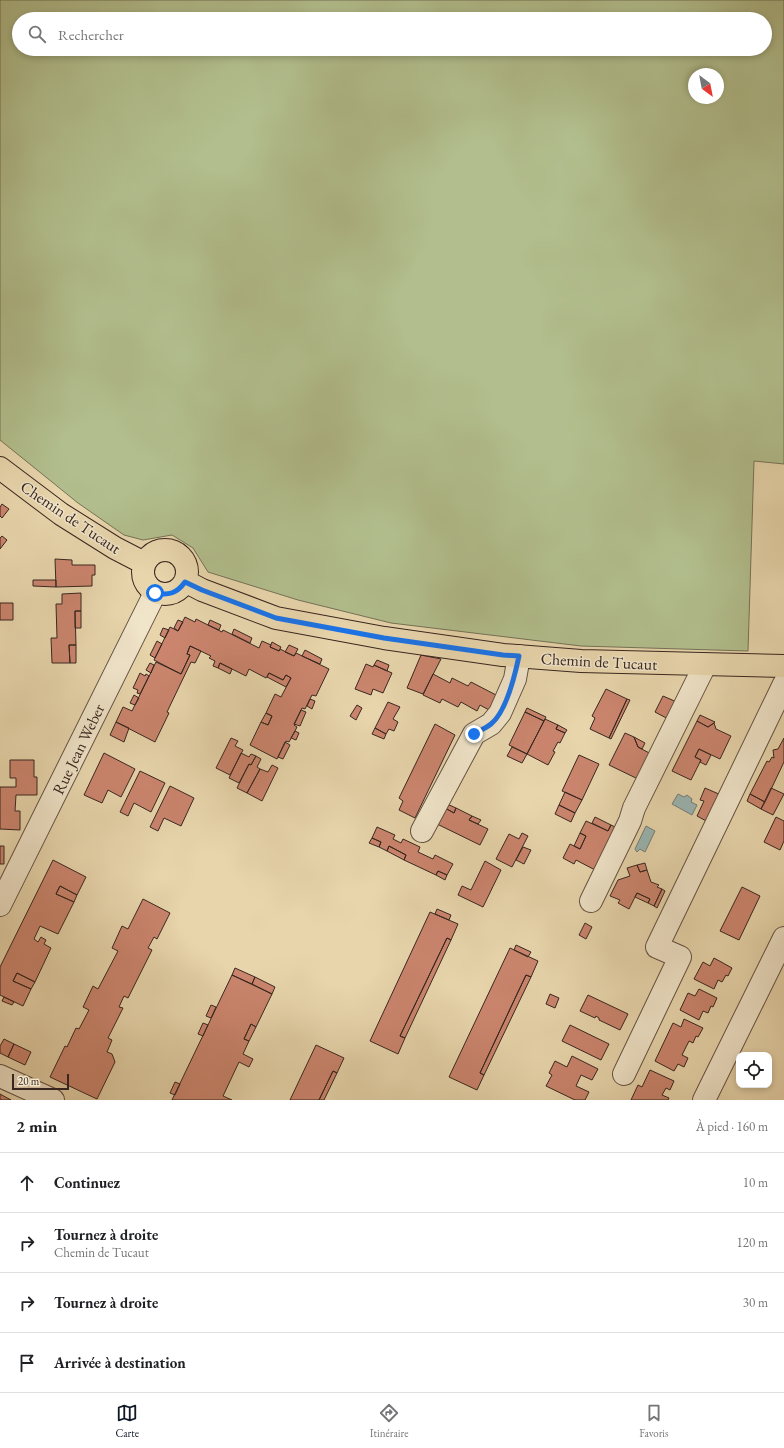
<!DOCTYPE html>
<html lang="fr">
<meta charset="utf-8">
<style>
body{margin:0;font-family:"EB Garamond",serif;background:#f6f6f6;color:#202124}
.controls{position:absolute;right:12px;bottom:12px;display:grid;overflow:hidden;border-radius:8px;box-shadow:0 2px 6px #0003}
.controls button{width:36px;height:36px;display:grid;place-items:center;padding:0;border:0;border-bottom:1px solid #e0e0e0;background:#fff;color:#202124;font:20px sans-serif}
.compass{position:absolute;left:688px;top:68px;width:36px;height:36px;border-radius:50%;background:#fff;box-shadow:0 2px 6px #0003;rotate:148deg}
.scale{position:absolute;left:12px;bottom:10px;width:57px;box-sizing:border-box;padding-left:4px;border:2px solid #38261f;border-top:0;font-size:11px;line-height:14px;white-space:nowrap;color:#38261f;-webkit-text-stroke:3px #f0e4c9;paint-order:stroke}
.stop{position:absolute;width:12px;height:12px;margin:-9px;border:3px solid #1a73e8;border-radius:50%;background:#fff}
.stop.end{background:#1a73e8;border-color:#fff;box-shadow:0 1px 4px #0008}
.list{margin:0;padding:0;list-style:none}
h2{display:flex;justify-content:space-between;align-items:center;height:52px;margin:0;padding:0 16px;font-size:17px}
h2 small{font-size:13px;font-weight:400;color:#757577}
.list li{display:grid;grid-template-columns:26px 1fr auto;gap:12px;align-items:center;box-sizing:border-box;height:60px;padding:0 16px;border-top:1px solid #e0e0e0}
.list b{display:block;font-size:15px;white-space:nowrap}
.list p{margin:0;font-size:13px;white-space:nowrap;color:#757577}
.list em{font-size:13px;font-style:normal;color:#757577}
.icon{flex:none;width:22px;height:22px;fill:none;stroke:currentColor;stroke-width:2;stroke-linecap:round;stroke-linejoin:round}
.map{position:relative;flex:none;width:784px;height:1100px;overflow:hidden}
.search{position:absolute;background:#fff;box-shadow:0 2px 6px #0003;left:12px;right:12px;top:12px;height:44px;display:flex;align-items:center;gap:10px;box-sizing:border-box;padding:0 14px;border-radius:22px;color:#757577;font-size:15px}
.sheet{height:292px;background:#fff}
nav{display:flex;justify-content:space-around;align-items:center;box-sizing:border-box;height:56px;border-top:1px solid #e0e0e0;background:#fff;font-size:11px;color:#757577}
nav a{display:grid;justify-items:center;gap:2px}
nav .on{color:#111827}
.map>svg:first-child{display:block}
.green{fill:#b2be8d;stroke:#757256;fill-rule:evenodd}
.water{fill:#9ab6b3;stroke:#737c78}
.building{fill:#cb856e;stroke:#38261f}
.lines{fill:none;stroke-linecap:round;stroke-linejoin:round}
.minor-casing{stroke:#645242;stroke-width:24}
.major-casing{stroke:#38261f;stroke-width:24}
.minor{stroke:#f0e4c9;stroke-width:22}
.major{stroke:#e8d5ac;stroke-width:22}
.route{stroke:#1a73e8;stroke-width:5}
.labels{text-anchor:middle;stroke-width:3;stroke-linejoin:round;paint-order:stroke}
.street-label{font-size:16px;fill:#38261f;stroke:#f0e4c9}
</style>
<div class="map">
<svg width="784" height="1100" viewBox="0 0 784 1100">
<rect width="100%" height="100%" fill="#e8d5ac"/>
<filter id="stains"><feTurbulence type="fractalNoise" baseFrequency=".005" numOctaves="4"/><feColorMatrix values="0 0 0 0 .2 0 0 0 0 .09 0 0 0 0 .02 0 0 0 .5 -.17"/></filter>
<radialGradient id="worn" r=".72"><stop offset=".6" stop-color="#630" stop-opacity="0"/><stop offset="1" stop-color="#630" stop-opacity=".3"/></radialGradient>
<path class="green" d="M0,0H784V464L754,461L748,651L581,646L391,623L298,600L208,572L193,548L172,535L143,540L124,535L78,503L0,440ZM19,19H765V49H19ZM694,74H718V98H694Z"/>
<path class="water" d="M678,794L684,797L687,795L692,799L691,802L697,805L692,815L672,804Z
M646,826L655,831L645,852L640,849L637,852L635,849Z"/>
<path class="building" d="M2,504L9,509L2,518L0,516V507Z
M2,536L7,540L0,549V538Z
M55,559L72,560V565H95V575H92V586L56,587Z
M33,580H56V587L33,586Z
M81,593V611H75L76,645H69L70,663H52L51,638H57L56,604H62V594Z
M0,603H13V620H0Z
M75,611H81V628H75Z
M185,617L195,622L196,619L222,632L223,630L259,648L262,641L271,645L270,647L279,651L280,649L294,656L296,653L329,669L316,696L312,695L305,709L302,708L294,725L297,727L295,731L289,742L286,741L277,759L250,745L261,722L268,725L272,716L266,713L275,694L281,697L291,678L286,675L283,680L269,673L266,678L249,669L246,676L220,663L218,668L213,666L215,661L209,658L211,656L190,646L187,654L190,655L181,674L154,660L170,627L178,631Z
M178,620L183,622L178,631L174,628Z
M210,620L221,625L219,630L208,625Z
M163,628L169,630L165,638L160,635Z
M234,629L252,638L250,643L232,634Z
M157,641L162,644L155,658L150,655Z
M272,642L281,647L279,651L270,647Z
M69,645H76V663H70Z
M289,645L298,649L294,656L285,652Z
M190,646L201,651L195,663L191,662L167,712L169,713L155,742L116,722L123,707L132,711L156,662L181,674L190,655L187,654Z
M305,650L322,659L320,664L302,656Z
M421,655L441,659L423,694L407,688Z
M377,660L389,665L387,671L374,665Z
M150,663L154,665L151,673L146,670Z
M220,663L232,669L230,674L218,668Z
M366,664L373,667L374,665L392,673L383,693L373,689L371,695L355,689Z
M140,673L145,676L146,674L149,676L140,694L137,693L138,690L133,688Z
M269,673L283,680L286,675L291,678L286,687L267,677Z
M433,674L450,683L452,678L468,686L471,682L496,695L489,710L480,705L477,711L461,702L458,707L442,699L440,703L423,695Z
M606,689L627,699L609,738L590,729L595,718L592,716Z
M134,695L139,698L135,705L130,703Z
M663,696L679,703L670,720L655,712Z
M310,699L315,701L312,709L307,706Z
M627,699L630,700L611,739L609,738Z
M388,702L400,707L393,719L398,722L394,731L389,729L386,734L375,728Z
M357,705L362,708L356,720L350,716Z
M527,708L546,717L544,721L525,712Z
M301,710L306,712L300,726L294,724Z
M525,712L544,721L527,754L509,745Z
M266,713L272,716L268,725L261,722Z
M700,715L715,722L714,723L708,727L697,721Z
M545,719L558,725L556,729L565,733L560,743L558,742L553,751L555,752L548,765L527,754Z
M697,721L708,727L714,723L716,729L731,736L720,759L699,749L695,757L701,760L691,780L672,771Z
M116,722L129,728L124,742L110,735Z
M435,724L455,735L415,818L399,810L403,801L399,798Z
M558,725L567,730L565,733L556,729Z
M375,728L386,734L384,739L372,734Z
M295,731L299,733L296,740L291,738Z
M625,733L634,737L638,747L653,755L640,780L609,765Z
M634,737L645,743L642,749L638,747Z
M231,738L238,741L235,746L243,750L230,775L216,768Z
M784,738V762L765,802L750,794L767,761L769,762L772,757L774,758L773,750L778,749Z
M285,742L290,745L283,759L278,757Z
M512,747L527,754L522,763L507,756Z
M699,749L711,755L706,765L700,762L701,760L695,757Z
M104,753L135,769L121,797L108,790L102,803L84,795Z
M241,753L249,757L251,754L256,756L251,765L249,764L239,783L229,778Z
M579,755L599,764L582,800L562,791Z
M256,756L261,759L257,767L260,769L247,793L237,788L249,764L251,765Z
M10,760H34V777H37V795H16L15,811H20V830L0,829V787H16V778H10Z
M272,765L278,768L262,801L247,793L260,769L268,772Z
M140,771L165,783L151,812L134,803L128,816L120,812Z
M170,786L194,798L181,826L164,818L158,831L150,827Z
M705,788L721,795L708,822L697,816L704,801L700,800Z
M771,788L784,794L773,815L761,809Z
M565,792L582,800L575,813L559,805Z
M750,794L765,802L761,809L747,801Z
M447,804L456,808L454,813L445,808Z
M559,805L575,813L571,822L555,814Z
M445,808L454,813L456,808L472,816L469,820L488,829L480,845L437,824Z
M472,816L481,820L478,824L469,820Z
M595,817L611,825L608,831L592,823Z
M776,817L784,821V841L780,850L764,842Z
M586,821L608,831L611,825L621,830L597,871L576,860L574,864L563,858L570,844L580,849L586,836L580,833Z
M377,827L395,835L393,839L401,843L403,839L420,847L418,852L433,859L435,855L453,864L447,875L438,871L436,875L404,860L406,855L389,846L387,851L379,847L381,842L372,838Z
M522,833L528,836L512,867L496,859L509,834L519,839Z
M580,833L586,836L580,849L574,846Z
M372,838L381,842L379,847L369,843Z
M0,846H4V864H0Z
M389,846L406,855L404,860L387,851Z
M523,847L531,850L524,864L516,860Z
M53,860L86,877L77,895L60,886L56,894L74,902L58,934L40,926L34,939L38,942L41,937L46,940L44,944L51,948L35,982L17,973L13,981L31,989L23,1006L0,995V967Z
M485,861L501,870L483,907L458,895L462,886L471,890Z
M645,863L647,870L640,872L637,865Z
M637,865L640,872L647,870L651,882L659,885L657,887L662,889L654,906L648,903L650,899L637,893L629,909L618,903L620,900L610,896L618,880L630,876L627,868Z
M438,871L447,875L445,880L436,875Z
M60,886L77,895L74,902L56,894Z
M742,887L760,896L739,940L720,931Z
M662,889L665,891L657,908L654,906Z
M637,893L650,899L648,903L635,897Z
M143,899L170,913L157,939L154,937L148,948L152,950L128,998L124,996L119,1007L123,1008L108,1038L112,1040L107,1052L112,1054L115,1062L97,1099L50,1077L65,1046L67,1047L76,1028L79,1029L89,1010L83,1007L93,986L98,989L118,951L112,948L122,926L128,929Z
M437,909L451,915L449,920L435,914Z
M430,912L458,924L451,940L447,938L400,1036L405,1038L398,1054L370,1041Z
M585,923L592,927L586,939L579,935Z
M447,938L451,940L405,1038L400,1036Z
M516,945L531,952L528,957L514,950Z
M510,948L538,961L531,977L526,975L480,1073L484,1075L477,1090L449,1077Z
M714,958L732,968L728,976L726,975L722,982L718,980L714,989L694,979L703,962L710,966Z
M235,968L255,977L252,984L232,975Z
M17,973L35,982L31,989L13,981Z
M232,975L272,994L256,1027L251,1024L244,1039L249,1041L243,1054L253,1059L249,1067L239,1062L223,1096L232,1100H172Z
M526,975L531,977L484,1075L480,1073Z
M255,977L275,987L272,994L252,984Z
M699,989L717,998L713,1007L711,1006L708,1013L703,1011L699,1020L680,1010L688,993L695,996Z
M550,994L559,998L555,1008L546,1004Z
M588,995L628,1014L620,1030L599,1020V1018L596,1016L595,1018L580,1011Z
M4,997L14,1002L12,1005L2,1001Z
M211,1005L216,1007L211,1018L206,1016Z
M684,1019L703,1028L698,1037L696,1036L693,1043L689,1041L682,1055L688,1058L684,1067L678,1064L674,1071L655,1061L673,1023L681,1027Z
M203,1023L208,1025L203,1036L198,1034Z
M251,1024L256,1027L249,1041L244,1039Z
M570,1025L609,1044L601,1060L562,1041Z
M4,1039L14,1044L8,1057L0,1053V1046Z
M14,1044L31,1052L25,1065L8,1057Z
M316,1045L344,1058L337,1073L333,1071L319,1100H290Z
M572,1056L598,1069L592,1080L581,1075L576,1086L589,1092L585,1100H575L546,1086L552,1075L549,1073L555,1061L567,1067Z
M650,1070L674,1081L670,1090L666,1088L662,1095L669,1098L668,1100H631L638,1085L642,1087Z
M333,1071L337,1073L324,1100H319Z
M175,1082L180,1084L175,1095L170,1093Z
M0,1094L11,1100H0Z"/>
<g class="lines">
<g class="minor-casing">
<path id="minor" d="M422,831L474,734L491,724L500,713L515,679L519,656
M591,901L630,821L634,808L705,665
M0,905L155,593
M624,1074L680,957L657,947L784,684
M0,1076L53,1100
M704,1100L784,938"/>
</g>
<g class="major-casing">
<path id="major" d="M0,468L61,514L115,548L144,563
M143 572a22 22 0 1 1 44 0a22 22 0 1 1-44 0Z
M185,581L202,590L276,618L384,638L503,655L581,661L784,666"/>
</g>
<use href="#minor" class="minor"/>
<use href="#major" class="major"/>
</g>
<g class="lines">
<path class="route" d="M155,593C169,596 177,593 185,582L202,590L276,618L384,638L503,655L519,656C515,675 506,712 491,724C486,728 479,731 474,734"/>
</g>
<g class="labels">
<g class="street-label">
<text transform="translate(71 517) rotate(34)" y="6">Chemin de Tucaut</text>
<text transform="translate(599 661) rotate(3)" y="6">Chemin de Tucaut</text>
<text transform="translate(78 749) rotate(-64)" y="6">Rue Jean Weber</text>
</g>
</g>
<rect width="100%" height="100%" filter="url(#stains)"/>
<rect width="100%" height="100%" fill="url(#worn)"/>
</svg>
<div class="controls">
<button><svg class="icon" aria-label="locate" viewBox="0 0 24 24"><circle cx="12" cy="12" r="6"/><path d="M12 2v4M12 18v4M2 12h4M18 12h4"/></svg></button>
</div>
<svg class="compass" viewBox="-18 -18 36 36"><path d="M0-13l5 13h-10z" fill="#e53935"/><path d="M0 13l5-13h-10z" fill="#757577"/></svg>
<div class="scale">20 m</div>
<div class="stop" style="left:155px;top:593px"></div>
<div class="stop end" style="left:474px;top:734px"></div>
<div class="search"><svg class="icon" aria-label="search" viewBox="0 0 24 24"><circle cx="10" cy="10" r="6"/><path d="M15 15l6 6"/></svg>Rechercher</div>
</div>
<section class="sheet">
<h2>2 min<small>À pied · 160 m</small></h2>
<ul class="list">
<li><svg class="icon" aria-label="ahead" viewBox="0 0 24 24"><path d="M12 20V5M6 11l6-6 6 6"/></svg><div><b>Continuez</b></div><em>10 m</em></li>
<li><svg class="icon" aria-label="right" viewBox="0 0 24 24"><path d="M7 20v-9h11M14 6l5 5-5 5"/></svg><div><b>Tournez à droite</b><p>Chemin de Tucaut</p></div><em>120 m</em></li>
<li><svg class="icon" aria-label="right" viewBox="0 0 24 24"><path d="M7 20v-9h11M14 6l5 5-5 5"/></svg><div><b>Tournez à droite</b></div><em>30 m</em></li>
<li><svg class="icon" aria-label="arrive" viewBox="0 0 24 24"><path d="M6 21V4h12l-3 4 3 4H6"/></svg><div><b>Arrivée à destination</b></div></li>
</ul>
</section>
<nav>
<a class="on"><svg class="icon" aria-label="map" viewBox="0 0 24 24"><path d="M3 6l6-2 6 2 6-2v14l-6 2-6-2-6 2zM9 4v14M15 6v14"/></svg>Carte</a>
<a><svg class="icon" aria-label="directions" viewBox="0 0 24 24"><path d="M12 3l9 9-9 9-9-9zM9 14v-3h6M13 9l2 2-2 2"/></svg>Itinéraire</a>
<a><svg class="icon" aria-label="saved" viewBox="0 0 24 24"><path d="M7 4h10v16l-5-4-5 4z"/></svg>Favoris</a>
</nav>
